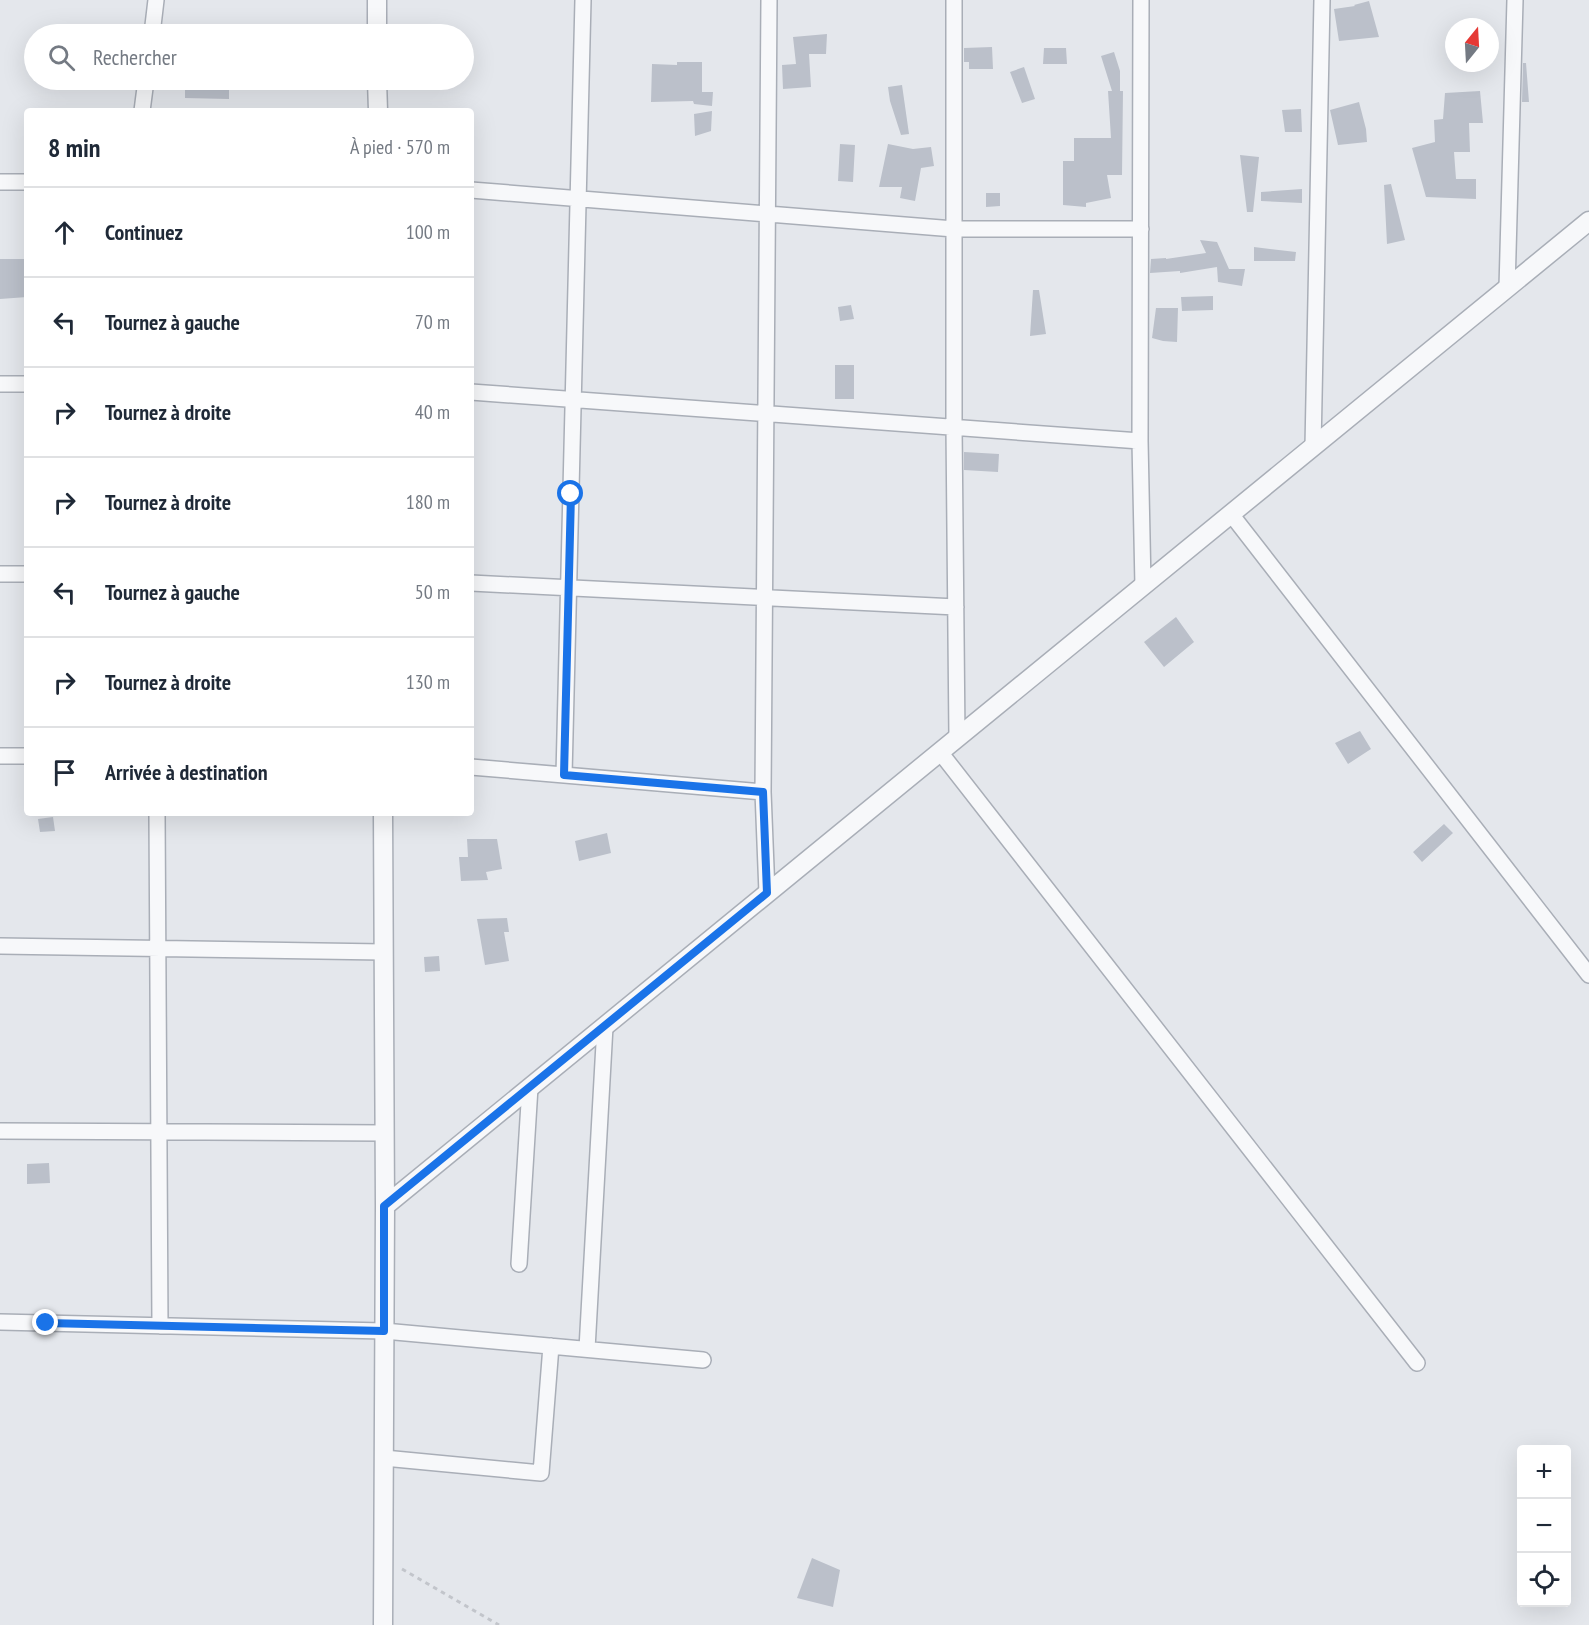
<!DOCTYPE html>
<html lang="fr">
<meta charset="utf-8">
<style>
body{margin:0;font-family:"PT Sans Narrow",sans-serif;background:#f2f2f3;color:#1f2937}
.controls{position:absolute;right:18px;bottom:18px;display:grid;overflow:hidden;border-radius:6px;box-shadow:0 6px 24px #0002}
.controls button{width:54px;height:54px;display:grid;place-items:center;padding:0;border:0;border-bottom:2px solid #e0e1e3;background:#fff;color:#1f2937;font:30px sans-serif}
.compass{position:absolute;left:1445px;top:18px;width:54px;height:54px;border-radius:50%;background:#fff;box-shadow:0 6px 24px #0002;rotate:18deg}
.stop{position:absolute;width:18px;height:18px;margin:-14px;border:4px solid #1a73e8;border-radius:50%;background:#fff}
.stop.end{background:#1a73e8;border-color:#fff;box-shadow:0 2px 6px #0008}
.list{margin:0;padding:0;list-style:none}
h2{display:flex;justify-content:space-between;align-items:center;height:78px;margin:0;padding:0 24px;font-size:26px}
h2 small{font-size:20px;font-weight:400;color:#747a83}
.list li{display:grid;grid-template-columns:39px 1fr auto;gap:18px;align-items:center;box-sizing:border-box;height:90px;padding:0 24px;border-top:2px solid #e0e1e3}
.list b{display:block;font-size:22px;white-space:nowrap}
.list em{font-size:20px;font-style:normal;color:#747a83}
.icon{flex:none;width:33px;height:33px;fill:none;stroke:currentColor;stroke-width:2;stroke-linecap:round;stroke-linejoin:round}
.map{position:relative;flex:none;width:1589px;height:1625px;overflow:hidden}
.search{position:absolute;background:#fff;box-shadow:0 6px 24px #0002;left:24px;top:24px;width:450px;height:66px;display:flex;align-items:center;gap:15px;box-sizing:border-box;padding:0 21px;border-radius:33px;color:#747a83;font-size:22px}
.panel{position:absolute;background:#fff;box-shadow:0 6px 24px #0002;left:24px;top:108px;width:450px;height:708px;border-radius:6px}
.map>svg:first-child{display:block}
.building{fill:#bbc0ca}
.lines{fill:none;stroke-linecap:round;stroke-linejoin:round}
.minor-casing{stroke:#a9aeb7;stroke-width:18}
.tertiary-casing{stroke:#a9aeb7;stroke-width:21}
.path{stroke:#c2c5cb;stroke-width:3;stroke-dasharray:4.5 4.5;stroke-linecap:butt}
.minor{stroke:#f7f8fa;stroke-width:15}
.tertiary{stroke:#f7f8fa;stroke-width:18}
.route{stroke:#1a73e8;stroke-width:8}
</style>
<div class="map">
<svg width="1589" height="1625" viewBox="0 0 1589 1625">
<rect width="100%" height="100%" fill="#e4e7ec"/>
<path class="building" d="M1369,1L1379,37L1339,41L1334,9L1355,6L1354,5Z
M827,34L826,54H809L811,87L783,89L782,65L796,64L793,37Z
M992,47L993,69H969V62H964V48Z
M1044,48H1066L1067,64H1043Z
M1114,52L1120,71V91H1123L1122,175H1107L1111,198L1086,203V207L1063,205V161H1074V138H1111L1108,91H1112L1101,56Z
M677,62H702V92H713L712,106L694,104L693,101L651,102L652,64L677,65Z
M1523,63H1526L1529,102H1522Z
M1024,67L1035,99L1022,103L1010,72Z
M185,80H229V99L185,98Z
M902,85L909,134L901,135L890,101L888,87Z
M1480,91L1483,123H1469L1470,152H1454L1456,179H1476V199L1426,197L1412,148L1435,142L1434,120L1443,119L1445,93Z
M1359,102L1366,129L1367,142L1338,145L1330,110Z
M1301,109L1302,132H1285L1282,110Z
M712,111L711,131L695,136L694,114Z
M840,144L855,145L853,182L838,181Z
M888,144L913,149L931,147L934,166L921,168L915,201L900,198L902,187H879Z
M1240,155L1259,157L1253,212H1247Z
M1391,184L1405,240L1387,244L1384,185Z
M1302,189V203L1261,201V192Z
M986,193H1000V206L986,207Z
M1200,240L1217,242L1229,269H1245L1242,286L1218,282L1217,267L1180,273V271L1150,273L1151,259L1166,258V259L1206,253Z
M1254,247L1296,252L1295,261H1254Z
M0,259H27V297L0,299Z
M1033,290H1039L1046,334L1030,336Z
M1213,296V310L1182,311L1181,297Z
M851,305L854,319L840,321L838,307Z
M1156,308H1178L1177,342L1163,341L1152,338Z
M835,365H854V399H835Z
M964,452L999,454L998,472L964,470Z
M1176,617L1194,642L1164,667L1144,642Z
M1360,731L1371,749L1348,764L1335,743Z
M53,817L55,831L40,832L38,819Z
M1444,824L1453,833L1422,862L1413,852Z
M607,833L611,853L579,861L575,841Z
M467,839H497L502,869L486,872L488,880L461,881L459,857H468Z
M507,918L509,932H504L509,961L485,965L477,919Z
M439,956L440,971L425,972L424,957Z
M49,1163L50,1183L27,1184V1164Z
M812,1558L840,1570L833,1607L797,1598Z"/>
<g class="lines">
<g class="minor-casing">
<path id="minor" d="M954,0V427L957,738
M1141,0L1140,441L1143,586
M152,34L156,0
M142,111L146,80
M0,182H27
M471,190L954,229H1141
M1507,288L1515,0
M0,384H27
M471,392L1140,441
M1313,447L1322,0
M1231,514L1589,975
M0,574H27
M471,583L956,607
M940,752L1417,1363
M0,756H27
M471,767L763,792
M564,775L583,0
M157,813L160,1326
M767,893L763,792L769,0
M0,946L383,952
M0,1131L384,1133
M519,1264L530,1087
M0,1322L384,1331L703,1360
M587,1349L605,1026
M384,1458L541,1473L551,1346"/>
</g>
<g class="tertiary-casing">
<path id="tertiary" d="M377,0V34
M377,80L378,111
M383,813L385,1206L383,1625
M385,1206L1589,221"/>
</g>
<path class="path" d="M402,1569L499,1625"/>
<use href="#minor" class="minor"/>
<use href="#tertiary" class="tertiary"/>
</g>
<g class="lines">
<path class="route" d="M46,1323L384,1331V1206L767,893L763,792L564,775L571,494"/>
</g>
</svg>
<div class="controls">
<button>+</button>
<button>−</button>
<button><svg class="icon" aria-label="locate" viewBox="0 0 24 24"><circle cx="12" cy="12" r="6"/><path d="M12 2v4M12 18v4M2 12h4M18 12h4"/></svg></button>
</div>
<svg class="compass" viewBox="-18 -18 36 36"><path d="M0-13l5 13h-10z" fill="#e53935"/><path d="M0 13l5-13h-10z" fill="#747a83"/></svg>
<div class="stop" style="left:571px;top:494px"></div>
<div class="stop end" style="left:46px;top:1323px"></div>
<div class="search"><svg class="icon" aria-label="search" viewBox="0 0 24 24"><circle cx="10" cy="10" r="6"/><path d="M15 15l6 6"/></svg>Rechercher</div>
<section class="panel">
<h2>8 min<small>À pied · 570 m</small></h2>
<ul class="list">
<li><svg class="icon" aria-label="ahead" viewBox="0 0 24 24"><path d="M12 20V5M6 11l6-6 6 6"/></svg><div><b>Continuez</b></div><em>100 m</em></li>
<li><svg class="icon" aria-label="left" viewBox="0 0 24 24"><path d="M17 20v-9H6M10 6l-5 5 5 5"/></svg><div><b>Tournez à gauche</b></div><em>70 m</em></li>
<li><svg class="icon" aria-label="right" viewBox="0 0 24 24"><path d="M7 20v-9h11M14 6l5 5-5 5"/></svg><div><b>Tournez à droite</b></div><em>40 m</em></li>
<li><svg class="icon" aria-label="right" viewBox="0 0 24 24"><path d="M7 20v-9h11M14 6l5 5-5 5"/></svg><div><b>Tournez à droite</b></div><em>180 m</em></li>
<li><svg class="icon" aria-label="left" viewBox="0 0 24 24"><path d="M17 20v-9H6M10 6l-5 5 5 5"/></svg><div><b>Tournez à gauche</b></div><em>50 m</em></li>
<li><svg class="icon" aria-label="right" viewBox="0 0 24 24"><path d="M7 20v-9h11M14 6l5 5-5 5"/></svg><div><b>Tournez à droite</b></div><em>130 m</em></li>
<li><svg class="icon" aria-label="arrive" viewBox="0 0 24 24"><path d="M6 21V4h12l-3 4 3 4H6"/></svg><div><b>Arrivée à destination</b></div></li>
</ul>
</section>
</div>
